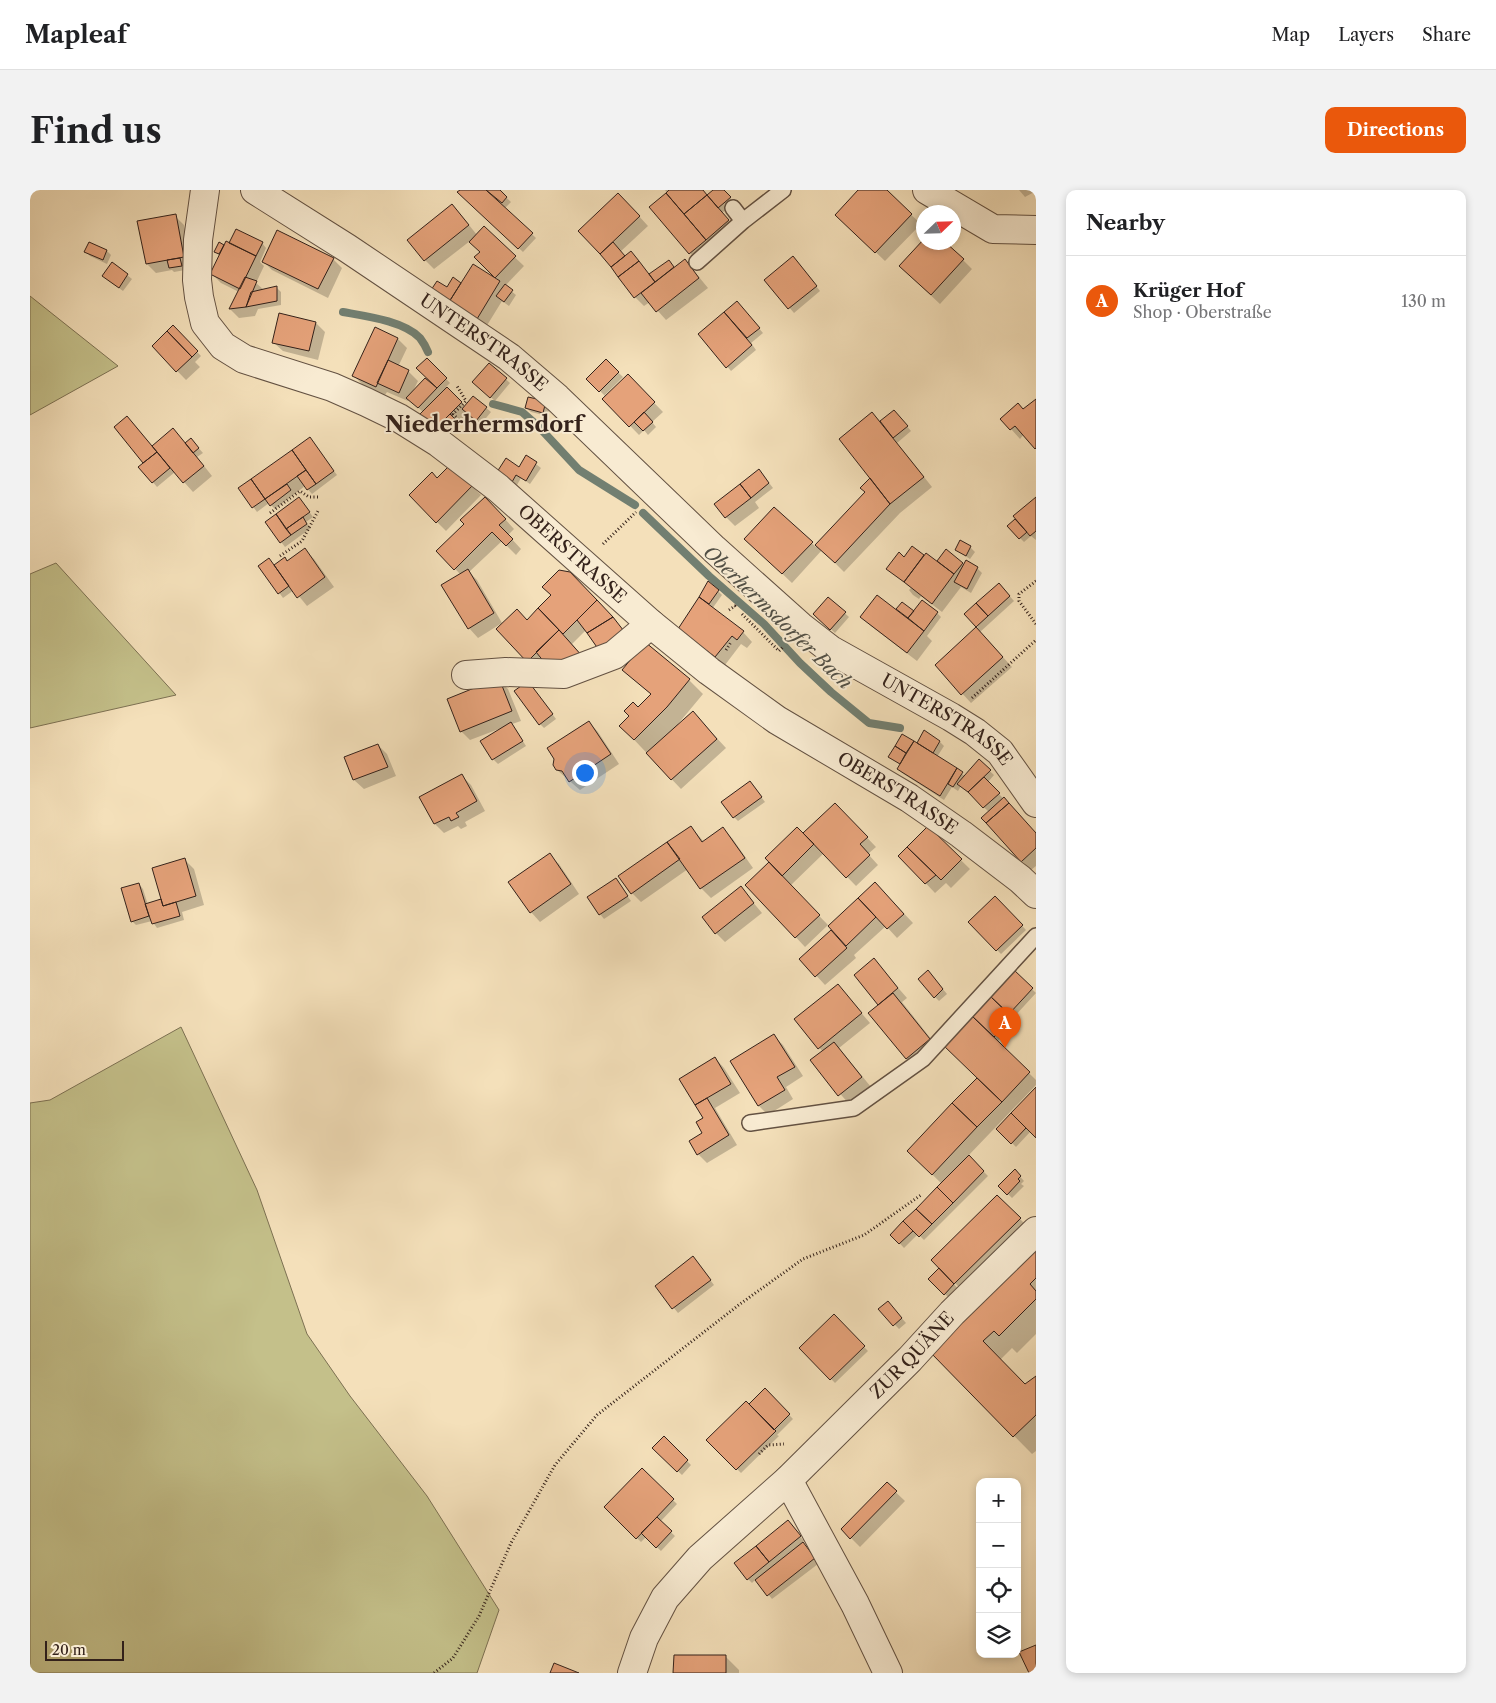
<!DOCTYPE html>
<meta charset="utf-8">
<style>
body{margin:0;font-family:"Libre Caslon Text",serif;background:#f2f2f2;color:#202124}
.controls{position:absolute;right:15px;bottom:15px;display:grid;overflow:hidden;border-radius:10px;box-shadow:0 2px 8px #0003}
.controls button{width:45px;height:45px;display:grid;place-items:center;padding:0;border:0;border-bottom:1px solid #e0e0e0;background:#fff;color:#202124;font:25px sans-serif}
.compass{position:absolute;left:886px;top:15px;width:45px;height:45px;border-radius:50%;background:#fff;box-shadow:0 2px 8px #0003;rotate:67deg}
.scale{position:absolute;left:15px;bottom:12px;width:79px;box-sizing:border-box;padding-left:5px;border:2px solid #33211a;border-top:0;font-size:14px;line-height:18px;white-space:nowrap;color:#33211a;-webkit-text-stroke:4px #f8ebd2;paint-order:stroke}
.you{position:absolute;left:554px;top:582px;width:18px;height:18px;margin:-12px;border:4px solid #fff;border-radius:50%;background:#1a73e8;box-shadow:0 0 0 8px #1a73e833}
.badge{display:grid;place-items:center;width:32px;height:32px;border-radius:50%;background:#ea580c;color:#fff;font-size:16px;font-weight:700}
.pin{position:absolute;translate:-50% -41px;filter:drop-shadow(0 1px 2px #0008)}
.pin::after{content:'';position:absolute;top:26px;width:18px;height:15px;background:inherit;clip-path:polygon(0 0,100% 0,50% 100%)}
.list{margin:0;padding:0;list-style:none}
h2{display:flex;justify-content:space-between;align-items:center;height:65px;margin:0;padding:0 20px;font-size:21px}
h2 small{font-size:16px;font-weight:400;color:#757577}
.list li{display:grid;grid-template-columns:32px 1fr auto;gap:15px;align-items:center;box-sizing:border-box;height:90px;padding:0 20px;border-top:1px solid #e0e0e0}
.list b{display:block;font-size:19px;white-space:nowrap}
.list p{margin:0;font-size:16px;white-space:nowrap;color:#757577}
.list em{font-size:16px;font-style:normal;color:#757577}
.icon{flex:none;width:28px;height:28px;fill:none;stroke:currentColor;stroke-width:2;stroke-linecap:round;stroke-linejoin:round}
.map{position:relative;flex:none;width:1006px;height:1483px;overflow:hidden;border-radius:10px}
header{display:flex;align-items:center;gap:30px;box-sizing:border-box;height:70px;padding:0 25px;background:#fff;border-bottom:1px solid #e0e0e0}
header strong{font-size:24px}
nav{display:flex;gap:28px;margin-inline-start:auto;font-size:18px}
.intro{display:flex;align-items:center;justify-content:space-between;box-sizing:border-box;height:120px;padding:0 30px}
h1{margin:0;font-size:35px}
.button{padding:12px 22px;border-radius:10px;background:#ea580c;color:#fff;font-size:18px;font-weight:700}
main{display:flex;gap:30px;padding:0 30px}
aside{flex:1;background:#fff;border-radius:10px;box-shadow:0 2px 8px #0003}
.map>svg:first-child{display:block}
.green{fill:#c4c08a;stroke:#7c7052}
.shadow{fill:#0003}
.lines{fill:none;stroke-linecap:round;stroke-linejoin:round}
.stream{stroke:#727f71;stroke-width:8}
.building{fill:#e5a27a;stroke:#33211a}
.service-casing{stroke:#635142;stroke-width:18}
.minor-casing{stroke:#635142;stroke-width:30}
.tertiary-casing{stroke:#635142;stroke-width:30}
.path{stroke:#33211a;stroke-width:3;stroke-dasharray:1 2.5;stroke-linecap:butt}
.service{stroke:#f8ebd2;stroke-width:15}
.minor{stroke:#f8ebd2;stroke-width:28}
.tertiary{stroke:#f8ebd2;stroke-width:28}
.labels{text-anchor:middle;stroke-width:4;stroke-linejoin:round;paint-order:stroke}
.street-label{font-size:18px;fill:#33211a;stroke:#f8ebd2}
.water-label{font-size:19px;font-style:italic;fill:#525046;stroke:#f8ebd2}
.district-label{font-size:22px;font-weight:bold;fill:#33211a;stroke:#f8ebd2}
</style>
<header>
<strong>Mapleaf</strong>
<nav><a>Map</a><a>Layers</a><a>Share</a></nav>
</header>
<div class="intro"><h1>Find us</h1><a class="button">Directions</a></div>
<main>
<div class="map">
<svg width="1006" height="1483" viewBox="0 0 1006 1483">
<rect width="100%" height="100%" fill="#f4e0ba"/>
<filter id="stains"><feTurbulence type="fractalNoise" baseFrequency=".004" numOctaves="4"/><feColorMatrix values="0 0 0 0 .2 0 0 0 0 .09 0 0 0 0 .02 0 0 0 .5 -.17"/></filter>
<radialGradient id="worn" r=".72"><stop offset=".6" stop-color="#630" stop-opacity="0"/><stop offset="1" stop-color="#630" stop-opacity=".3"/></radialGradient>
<path class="green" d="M0,106L88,176L0,225Z
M26,373L146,505L0,538V384Z
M151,837L227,1000L277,1144L320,1206L397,1306L469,1420L447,1483H0V913L20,910Z"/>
<path class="shadow" d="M432,0H468L481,12L475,18L506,48L493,62L429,2Z
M635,0H672L677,6L684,0H693L704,12L692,23L702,35L669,73L621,18L637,3Z
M830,0H855L891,34L855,71L807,25Z
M989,0H1006V1L995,7Z
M597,13L618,36L590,62L595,68L613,77L620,85L639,71L645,78L655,70L678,98L636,130L620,112L614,116L605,107L571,63Z
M431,25L447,45L454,38L494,76L475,96L486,105L479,116L472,111L456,137L430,121L418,99L431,95L443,76L470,92L446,67L451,62L440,51L404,79L395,70Z
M145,26L154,35L162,76L155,80L144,82L142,80L126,83L117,74Z
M894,52L933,70L942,79L910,114L879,85Z
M232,53L236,58L230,72L234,76L226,93L234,100L246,97L251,102V115L228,119L225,126L209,128L200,119L209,102L191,93L182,84L190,66L186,62L190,54L195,56Z
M77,61L81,65L77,74L60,66L56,62Z
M303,69L312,78L298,108L242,80L233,71Z
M767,72L790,101L764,123L736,90Z
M97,85L102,89L93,101L78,90Z
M707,113L733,143L721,153L726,160L701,181L670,144Z
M286,133L295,142L288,170L253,161L243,152Z
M143,137L171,166L165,172L170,177L156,190L123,156Z
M345,139L368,149L377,158L368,177L378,181L388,191L382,203L397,188V169L420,193L416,197L436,217L443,207L461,222L451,234L438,223L414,248L393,222L379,209L378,211L357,202L355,205L333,195L324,186Z
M576,171L593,187L575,205L577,207L598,186L633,222L622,232L626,237L618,245L614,240L609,245L574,209L576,207L558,189Z
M459,174L480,193L465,211L444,192Z
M499,208L520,217L517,226L501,222L496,218Z
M1006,210V258L994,244L990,249L972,229L994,221Z
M864,221L881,241L867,253L902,297L870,323L814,382L792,360L762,393L725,358L744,319L786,357L836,303L842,288V224L851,232Z
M86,238L122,257L143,240L156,254H165L173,263L167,267L182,286L163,302L145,282L127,297L110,277L115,273Z
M280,249L307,285L282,304L275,296L245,319L239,313L227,322L210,299L265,265Z
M497,267L511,278L500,294L491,288L487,295L473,286L490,278Z
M421,276L451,305L416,341L380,305L407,289Z
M733,285L743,298L725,312L729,318L705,336L696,327Z
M1006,308V350L1001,346L994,352L990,348L995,342Z
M273,313L283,327L276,332L281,338L255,357L236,332Z
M464,317L484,339L478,345L491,359L486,365L472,351L439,382L447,390L472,433L448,448L439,438L413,396L431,385L408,361Z
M940,357L945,362L940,369L926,360Z
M882,358L894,367L911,376L916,361L934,376L936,372L947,378L952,383L941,403L931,397L912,422L891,406L889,409L883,405L879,400L881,398L862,383Z
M275,360L284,369L304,397L277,416L264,400L253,408L230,376H244L258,372Z
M550,392L587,432L556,440L542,454L561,476L507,480L468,439L497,431L523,406Z
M969,394L984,411L950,442L982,477L941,513L906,475L948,437L936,424Z
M688,401L692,405L682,419L713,442L722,452L717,458L711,454L695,475L659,448L673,412Z
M798,408L819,427L805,443L789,428Z
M872,414L884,423H907L911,427L897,446L902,451L887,471L841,436L832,427L866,421Z
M615,453L659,490L673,504L648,534L672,532L696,558L651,599L591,536L622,505L593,480Z
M469,490L478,499L491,531L482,534L496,556L468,574L463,569L469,539L440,550L431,541Z
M502,497L526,529L514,538L510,534Z
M559,532L568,542L589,574L550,600L527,580Z
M873,546L887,555L910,552L914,556L907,567L935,586L949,571L964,585L958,592L1006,644V676L1001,680L992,671L959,622L931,596L928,601L922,597L914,610L872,583L868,579L871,575L860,567Z
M348,555L357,564L366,586L334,599L324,590L316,568Z
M432,586L441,595L455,621L435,632L437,636L431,639L428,636L414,643L405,634Z
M724,597L735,612L708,631L704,627Z
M805,614L846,657L838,664L848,675L826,696L794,663L760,696L798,735L775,757L717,695Z
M661,637L674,652L693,639L702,648L723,678L681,708L671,698L658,679L611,712L602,703Z
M898,638L940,679L921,698L916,693L905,703L870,666Z
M519,665L529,674L549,704L510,732L501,722Z
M155,670L164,679L174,715L152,722L154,730L127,738L122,731L106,735L102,731L109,694L113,699L118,715L133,710Z
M586,690L601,711L574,729L570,724Z
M845,693L883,733L867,748L856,736L824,765L826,768L795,795L771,769L803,740Z
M711,698L732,723L695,752L686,743Z
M965,707L996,740L971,764L940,732Z
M844,770L877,808L872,812L909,859L886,878L876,868L850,815L826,785Z
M984,782L1006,803L982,829L986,833L967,852L1006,890V895L938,966L958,986L894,1050L888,1044L874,1058L862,1045L912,994L878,961L948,888L915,855Z
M902,786L917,804L909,811L905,807Z
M807,795L840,833L809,858L841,897L819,914L782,871L793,862L766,830Z
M744,846L753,855L773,886L756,897L763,909L738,925L729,916Z
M685,868L694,878L710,903L685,918L707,955L677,973L668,964L674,944V929L651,889Z
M1006,898V946L1001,941L986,957L968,939Z
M985,981L994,991L991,994L994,996L982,1008L970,996Z
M967,1006L999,1038L934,1102L925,1093L924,1094L928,1099L919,1108L900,1089L911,1078Z
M1006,1059V1144L987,1163L982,1158L970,1170L995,1196L1006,1187V1261L1002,1264L901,1162Z
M667,1072L684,1095L648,1123L626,1096Z
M862,1117L876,1133L869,1139L850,1119Z
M804,1126L838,1161L805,1193L771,1158Z
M735,1200L763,1229L747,1245L749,1246L711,1283L678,1250Z
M634,1248L661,1275L652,1285L624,1258Z
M612,1280L647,1314L630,1332L645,1346L631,1361L616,1347L611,1352L575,1317Z
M857,1294L875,1311L830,1357L812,1339Z
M762,1336L774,1351L772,1353L788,1374L742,1409L726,1389L722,1393L718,1389Z
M696,1467L709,1480V1483H645Z"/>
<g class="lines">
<path class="stream" d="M313,122C335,126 374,131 390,148C393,152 396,157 398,162
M463,214L492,222L508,236L549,280L605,315
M613,323L679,386L734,434L770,473L801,502L839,533L870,538"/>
</g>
<path class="building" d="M430,0H456L503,43L488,59L427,2Z
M456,0H470L477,7L472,13Z
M639,0H673L677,5L654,24L636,3Z
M683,0H694L701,7L688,18L677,5Z
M828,0H857L882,24L845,63L805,25Z
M588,3L610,26L570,64L548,41Z
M636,3L676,50L659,64L619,17Z
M677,5L699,30L676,50L654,24Z
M422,14L439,35L394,71L377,50Z
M146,24L154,67L116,74L107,31Z
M454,36L486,66L465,88L444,67L450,62L439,52Z
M206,39L233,52L226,66L199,53Z
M247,40L304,68L288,99L232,72Z
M894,49V52H915L934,69L901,105L869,76Z
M196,51L226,66L210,99L180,84Z
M59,52L77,60L73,70L54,62Z
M189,52L194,55L189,64L184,62Z
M583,52L595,66L581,77L570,64Z
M601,61L609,71L588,87L581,77Z
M763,66L787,96L758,119L734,90Z
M150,68L152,76L139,78L137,70Z
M655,69L669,88L626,122L611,103Z
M639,70L644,77L625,92L619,84Z
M609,71L625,92L604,108L588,87Z
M82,72L98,84L89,98L72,86Z
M443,74L470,91L447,129L419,112Z
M215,87L227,91L216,117L199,119Z
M423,87L431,93L419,112L401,100L407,91L417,97Z
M475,94L483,100L474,112L466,106Z
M247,96V111L216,117L221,102Z
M707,111L730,138L717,148L694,122Z
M694,122L722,155L696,178L668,144Z
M249,123L286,132L279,161L242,153Z
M143,135L168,161L162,167L137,141Z
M345,137L368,148L346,197L322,186Z
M137,141L162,167L146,182L122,156Z
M397,168L417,188L407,198L386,178Z
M576,169L589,182L569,202L556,189Z
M358,170L379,180L369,203L347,193Z
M459,173L477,188L460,208L442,192Z
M598,184L625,212L599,237L572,209Z
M395,188L407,198L388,218L376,208Z
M417,197L432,212L404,240L389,225Z
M443,206L457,217L446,231L432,219Z
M498,207L516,211L513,223L495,218Z
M1006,209V258L1005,259L985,236L980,240L970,229L988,213L993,219Z
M864,220L878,236L863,248L850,231Z
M614,222L623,232L613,241L604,232Z
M842,222L894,287L860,314L809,249Z
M420,224L425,229L417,237L412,232Z
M97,226L127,262L113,273L84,237Z
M143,238L174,276L153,293L122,256Z
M280,247L304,281L286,294L262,260Z
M161,248L169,258L163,263L155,253Z
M262,260L276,280L235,309L221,289Z
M127,262L140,278L122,293L108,277Z
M496,265L507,272L496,291L486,285L482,292L467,282L476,268L489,277Z
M421,274L443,295L406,333L379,305L402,282L407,288Z
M729,279L739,293L721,308L710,294Z
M276,280L286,294L277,300L267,286Z
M840,288L860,314L805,373L785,355L835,302L830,298Z
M221,289L235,309L222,318L208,298Z
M257,294L261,300L240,316L235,309Z
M710,294L721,308L695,328L684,314Z
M269,307L280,322L256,339L246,324Z
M455,307L476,329L469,335L483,349L476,356L462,342L424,380L406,361L434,334L430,330Z
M1006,307V341L1000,346L983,326Z
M744,317L783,352L752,384L714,349Z
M246,324L261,345L250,353L235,332Z
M273,327L277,334L261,345L256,339Z
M985,329L997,342L989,349L977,336Z
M930,350L941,356L936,366L925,360Z
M882,356L894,365L874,392L856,379L869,362L874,367Z
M275,358L295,387L267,408L244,375L255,367L257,371Z
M916,359L933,373L924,384L907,371Z
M896,363L924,384L902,414L874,392Z
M239,368L259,396L248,404L228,376Z
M936,370L948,377L937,399L924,392Z
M438,379L464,423L438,439L411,395Z
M529,380L540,382L567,410L533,444L508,418L521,405L512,397Z
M678,391L689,400L679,414L669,407Z
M969,393L980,406L958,426L946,413Z
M847,405L894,441L877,463L830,427Z
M669,407L714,441L707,450L702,446L685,467L648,439Z
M798,407L816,422L800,440L783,424Z
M567,410L583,427L557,443L547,430Z
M892,410L908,422L894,441L878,428Z
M872,412L884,421L878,428L866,419Z
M946,413L958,426L946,437L934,424Z
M508,418L529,440L497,472L466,439L487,419L497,430Z
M583,427L597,445L571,463L557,443Z
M946,437L973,467L931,505L905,475Z
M529,440L553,467L515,473L506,462Z
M615,452L660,489L637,517L604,550L589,536L599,526L594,521L603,512L608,517L621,504L592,480Z
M469,488L482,521L430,542L417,509Z
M498,491L523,524L509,535L484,501Z
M663,521L687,549L641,590L616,563Z
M559,531L581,564L539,592L532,581L526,580L523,575L524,569L517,558Z
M481,532L493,551L462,570L450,551Z
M894,540L910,551L903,563L887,553Z
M872,544L884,551L876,563L865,556Z
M884,551L927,578L910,606L867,579Z
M348,554L358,577L323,590L314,567Z
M865,556L876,563L870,574L858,567Z
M949,569L961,580L938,602L927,594Z
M927,578L933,582L923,597L918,594Z
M432,584L447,611L426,623L429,627L421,631L419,627L404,634L389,607Z
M954,587L970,603L953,618L938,602Z
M720,591L732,607L703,628L691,612Z
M974,607L979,613L956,633L951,628Z
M805,613L838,647L830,654L840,665L816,688L773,643Z
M979,613L1006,643V658L991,672L956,633Z
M661,636L672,652L693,637L715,668L670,699L637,652Z
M898,636L932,669L911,690L877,657Z
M767,637L784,654L752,686L735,668Z
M637,652L650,669L601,704L588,686Z
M877,657L906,685L895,694L868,666Z
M520,663L541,694L500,723L478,692Z
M155,668L166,706L133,716L122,678Z
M739,672L790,725L765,748L715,695Z
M586,688L598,706L569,725L557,707Z
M845,692L874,724L857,739L828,708Z
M109,693L119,726L101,732L91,698Z
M711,696L724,713L685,744L672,727Z
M965,706L993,735L966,761L938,732Z
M828,708L846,727L816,756L798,736Z
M131,709L133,716L146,712L150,726L122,734L115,714Z
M801,740L817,758L785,787L769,769Z
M844,768L868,798L848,815L824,785Z
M898,780L913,799L904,808L888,789Z
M984,780L1003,798L979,824L960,806Z
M808,794L832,823L788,859L764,829Z
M863,803L900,849L876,869L838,823Z
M960,806L983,828L964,847L941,825Z
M941,825L1000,882L972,912L913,855Z
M744,844L765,877L747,887L755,900L728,916L700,871Z
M804,852L832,887L808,906L780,870Z
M685,867L701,894L665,915L649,889Z
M947,888L972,912L947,937L922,913Z
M1006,897V948L981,923Z
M677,908L699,945L667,965L659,951L672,943L666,932L673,928L665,915Z
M922,913L947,937L902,985L877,961Z
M981,923L996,938L981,954L966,939Z
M939,965L954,981L923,1013L907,997Z
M985,979L991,986L988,989L990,991L977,1005L968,996Z
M907,997L923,1013L902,1034L886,1019Z
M967,1005L991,1028L924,1094L901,1070Z
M886,1019L902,1034L889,1047L873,1031Z
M873,1031L883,1041L869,1054L860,1045Z
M1006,1058V1088L1000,1094L1006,1101V1109L969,1146L964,1141L953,1151L995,1194L1006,1186V1225L983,1247L900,1162Z
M663,1066L681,1090L642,1119L625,1096Z
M909,1078L924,1094L914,1105L898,1089Z
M858,1111L872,1128L863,1136L848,1119Z
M804,1124L835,1156L800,1190L769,1158Z
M735,1198L760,1224L744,1240L719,1214Z
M716,1211L746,1241L706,1280L676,1250Z
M634,1246L658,1270L647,1282L622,1258Z
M612,1278L644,1309L606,1349L574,1317Z
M857,1292L867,1301L820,1349L811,1339Z
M627,1327L642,1341L626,1358L611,1343Z
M758,1330L771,1346L739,1372L726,1356Z
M773,1352L785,1368L737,1406L725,1390Z
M726,1356L739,1372L717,1390L704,1373Z
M1006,1455V1483H999L989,1462Z
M644,1465H696V1483H643Z
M524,1473L549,1483H520Z"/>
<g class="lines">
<g class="service-casing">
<path id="service" d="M703,18L713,31
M667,72L713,31L753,0
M720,933L824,918L893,869L1006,746"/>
</g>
<g class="minor-casing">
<g id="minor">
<path d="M897,0L963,39L1006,40"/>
<path d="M436,485L476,482L534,484L584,465L621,434"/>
<path d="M758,1290L825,1414L858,1483"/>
<path id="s1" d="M602,1483L614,1448L635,1408L670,1368L758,1290L880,1169L922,1123L1006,1041"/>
</g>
</g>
<g class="tertiary-casing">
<g id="tertiary">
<path id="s2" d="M175,0L168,50L167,90L169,107L175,133L193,156L214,169L302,197L336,212L369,228L409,253L468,298L621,434L679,481L747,530L879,608L931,644L990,689L1006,704"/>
<path id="s3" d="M225,0L317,58L479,167L527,208L684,359L770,436L801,460L921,527L945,542L970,562L1006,613"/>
</g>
</g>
<path class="path" d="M425,232L428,229L423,224L436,211L427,196
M240,323L270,301L279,307H289
M573,354L606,322
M250,366L272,351L289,319
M1006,391L989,404V411L1006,434
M699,420L705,416L706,418
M712,424L749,461L754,456
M696,460L701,452
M942,508L1006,450
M729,1264L738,1255L754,1254
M404,1483L423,1468L449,1426L481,1353L525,1275L567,1225L710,1114L773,1069L834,1045L891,1005"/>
<use href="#service" class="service"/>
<use href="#minor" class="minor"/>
<use href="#tertiary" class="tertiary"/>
</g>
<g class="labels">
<g class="street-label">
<text dy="6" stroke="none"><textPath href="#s3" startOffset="275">UNTERSTRASSE</textPath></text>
<text dy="6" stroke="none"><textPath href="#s2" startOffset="575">OBERSTRASSE</textPath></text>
<text dy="6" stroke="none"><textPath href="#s3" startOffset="875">UNTERSTRASSE</textPath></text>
<text dy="6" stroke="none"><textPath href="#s2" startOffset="980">OBERSTRASSE</textPath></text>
<text dy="6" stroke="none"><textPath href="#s1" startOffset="429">ZUR QUÄNE</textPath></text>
</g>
<g class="water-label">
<text transform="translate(748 427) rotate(44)" y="7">Oberhermsdorfer Bach</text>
</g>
<g class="district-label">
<text x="454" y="242">Niederhermsdorf</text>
</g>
</g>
<rect width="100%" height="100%" filter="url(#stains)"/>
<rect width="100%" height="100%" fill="url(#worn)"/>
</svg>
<div class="controls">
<button>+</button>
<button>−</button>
<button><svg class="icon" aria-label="locate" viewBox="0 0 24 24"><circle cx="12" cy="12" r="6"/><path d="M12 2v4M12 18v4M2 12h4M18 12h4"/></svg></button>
<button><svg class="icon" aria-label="layers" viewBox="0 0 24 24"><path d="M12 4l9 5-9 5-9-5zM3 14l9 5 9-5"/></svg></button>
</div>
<svg class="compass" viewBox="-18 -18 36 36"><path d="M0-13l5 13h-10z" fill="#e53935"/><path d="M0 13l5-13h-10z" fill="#757577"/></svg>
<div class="scale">20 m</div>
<div class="you"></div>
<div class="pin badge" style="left:975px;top:858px">A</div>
</div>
<aside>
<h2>Nearby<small></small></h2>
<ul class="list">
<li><span class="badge">A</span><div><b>Krüger Hof</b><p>Shop · Oberstraße</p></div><em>130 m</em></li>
</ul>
</aside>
</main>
